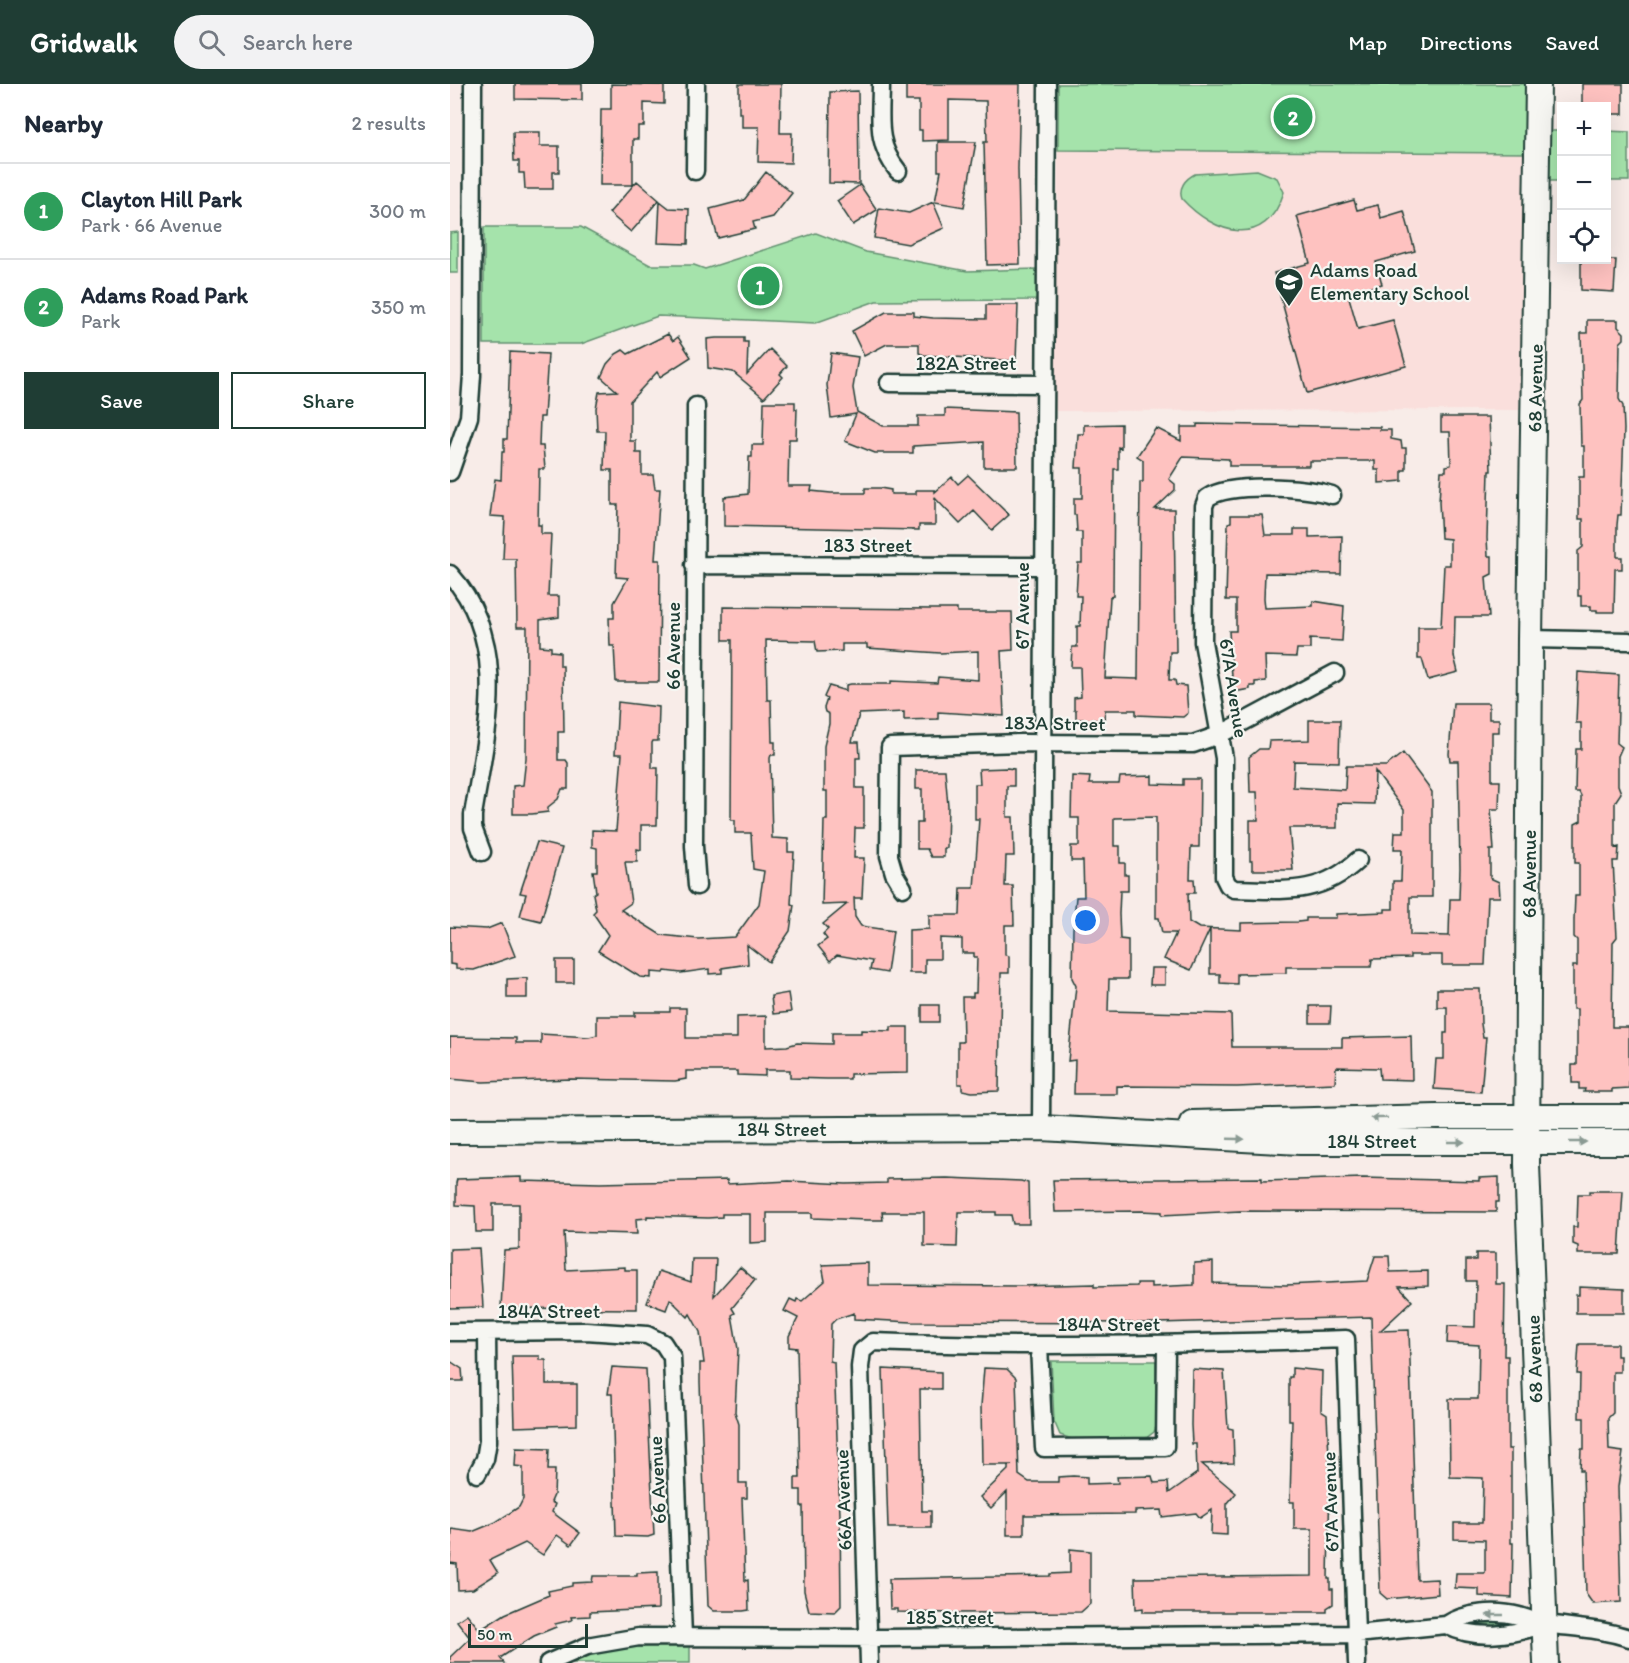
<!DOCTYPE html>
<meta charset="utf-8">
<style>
body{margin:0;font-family:Itim,sans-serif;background:#f2f2f3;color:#1f2937}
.controls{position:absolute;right:18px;top:18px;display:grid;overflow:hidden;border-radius:0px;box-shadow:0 6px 24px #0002}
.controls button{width:54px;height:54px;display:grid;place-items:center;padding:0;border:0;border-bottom:2px solid #e0e1e3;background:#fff;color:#1f2937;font:30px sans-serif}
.scale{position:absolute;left:18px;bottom:15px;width:120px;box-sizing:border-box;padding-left:6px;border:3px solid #1f3d34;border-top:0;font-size:16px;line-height:21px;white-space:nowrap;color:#1f3d34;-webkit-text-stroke:4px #f6f6f2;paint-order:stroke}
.you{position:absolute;left:636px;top:837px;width:21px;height:21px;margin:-15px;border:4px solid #fff;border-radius:50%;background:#1a73e8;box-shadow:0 0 0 9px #1a73e833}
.badge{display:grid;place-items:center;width:39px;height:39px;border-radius:50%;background:#1f3d34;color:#fff;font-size:20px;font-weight:700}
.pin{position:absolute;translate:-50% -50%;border:3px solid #fff;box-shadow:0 2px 6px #0006}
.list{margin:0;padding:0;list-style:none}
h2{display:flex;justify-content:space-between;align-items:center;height:78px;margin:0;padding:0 24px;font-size:26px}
h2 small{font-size:20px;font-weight:400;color:#747a83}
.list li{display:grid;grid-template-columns:39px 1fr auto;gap:18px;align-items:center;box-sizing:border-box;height:96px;padding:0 24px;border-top:2px solid #e0e1e3}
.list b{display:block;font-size:22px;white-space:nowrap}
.list p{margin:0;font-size:20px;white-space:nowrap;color:#747a83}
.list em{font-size:20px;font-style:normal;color:#747a83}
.actions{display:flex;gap:12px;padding:18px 24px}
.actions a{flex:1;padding:14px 0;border:2px solid #1f3d34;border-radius:0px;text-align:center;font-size:21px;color:#1f3d34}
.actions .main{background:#1f3d34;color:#fff}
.icon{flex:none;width:33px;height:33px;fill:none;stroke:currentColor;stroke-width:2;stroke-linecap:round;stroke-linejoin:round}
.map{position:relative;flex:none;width:1179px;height:1579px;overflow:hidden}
header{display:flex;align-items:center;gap:36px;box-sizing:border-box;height:84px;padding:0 30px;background:#1f3d34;color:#fff}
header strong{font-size:28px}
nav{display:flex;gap:33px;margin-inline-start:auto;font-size:21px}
.search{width:420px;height:54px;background:#f2f2f3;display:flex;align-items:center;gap:15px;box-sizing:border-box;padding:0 21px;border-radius:33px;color:#747a83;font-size:22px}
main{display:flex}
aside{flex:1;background:#fff}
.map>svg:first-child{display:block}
.built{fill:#fadfdc}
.green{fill:#a5e3ab;stroke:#629070;stroke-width:1.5}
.building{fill:#fec2c0;stroke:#1f3d34;stroke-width:1.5}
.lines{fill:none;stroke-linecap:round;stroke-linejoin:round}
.street-casing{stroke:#1f3d34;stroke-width:21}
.secondary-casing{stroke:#1f3d34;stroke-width:28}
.street{stroke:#f6f6f2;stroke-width:16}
.secondary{stroke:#f6f6f2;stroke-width:24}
.oneway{fill:#8a9a93}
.labels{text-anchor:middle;stroke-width:4.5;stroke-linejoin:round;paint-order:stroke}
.poi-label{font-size:20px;fill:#1f3d34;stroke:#f6f6f2;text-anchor:start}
.street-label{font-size:20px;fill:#1f3d34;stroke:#f6f6f2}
</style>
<header>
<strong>Gridwalk</strong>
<div class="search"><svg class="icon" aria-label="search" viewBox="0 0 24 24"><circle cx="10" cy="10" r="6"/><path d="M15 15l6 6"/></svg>Search here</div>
<nav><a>Map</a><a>Directions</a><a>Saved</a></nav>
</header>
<main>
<aside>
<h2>Nearby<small>2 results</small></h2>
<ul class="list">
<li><span class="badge" style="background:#2e9e5b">1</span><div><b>Clayton Hill Park</b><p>Park · 66 Avenue</p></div><em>300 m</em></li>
<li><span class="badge" style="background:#2e9e5b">2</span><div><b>Adams Road Park</b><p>Park</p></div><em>350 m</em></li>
</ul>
<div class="actions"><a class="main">Save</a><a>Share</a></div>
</aside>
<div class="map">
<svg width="1179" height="1579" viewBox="0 0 1179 1579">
<rect width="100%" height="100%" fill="#f8ece8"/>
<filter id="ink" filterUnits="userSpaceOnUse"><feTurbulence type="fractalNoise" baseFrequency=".0167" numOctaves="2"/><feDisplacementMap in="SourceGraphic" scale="12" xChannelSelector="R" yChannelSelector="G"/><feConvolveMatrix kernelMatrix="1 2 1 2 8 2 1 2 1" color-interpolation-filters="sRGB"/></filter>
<g filter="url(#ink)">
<path class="built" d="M608,66L1077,69L1075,326L606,327L602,318L604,130L608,122Z"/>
<path class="green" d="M608,0H1078L1077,69L608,66Z
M1099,47H1111V97H1099Z
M1157,47L1179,48V97H1157Z
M807,86L827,94L834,108C816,166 765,151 732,115C728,104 735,95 745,90Z
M34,143H131L200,181H244L255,185L366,149L416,168L517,187L587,185V216L426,217L365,239L208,232L131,260H34Z
M8,148V189H0V149Z
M601,1277H706L707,1340L704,1348L696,1354L622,1355L610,1351L604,1337Z
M1019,1537H1061L1064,1540L1020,1544Z
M240,1561V1579H115C156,1563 196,1561 240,1561Z"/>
<path class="building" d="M65,0H132V16L65,15Z
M161,0L214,1V20L194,19V42H188V55H183V101H150L151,25H161Z
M289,0H331L330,49H342L341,79L308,78L309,43H292V29H289Z
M456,0H570L568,85L570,180L537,181L534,58H537L536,17L499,16V56L472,57V46H469V17H456Z
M1132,0H1173V30H1156V22H1132Z
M408,7L409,100L379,99L380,8Z
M63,48H90V62H109V88H103V105H75L74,89H69V77H64Z
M488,58H526L514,123L485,118L491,87H488Z
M316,88L342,109L323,133L303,138L305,145L268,154L260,125L294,116Z
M187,97L209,116L181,148L159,129Z
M410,101L427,126L403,141L387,117Z
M904,116L907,126L928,121L931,134L954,127L965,167L926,178L932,200L898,210L908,245L943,236L956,282L857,309L824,189L860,179L847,132Z
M210,117L219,124L239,125L238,160L208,159Z
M483,118L494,144L458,160L424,154L429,124L459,129Z
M1131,176H1166L1164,208L1131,206Z
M536,221H568L566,277L474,271L469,269V260H437L414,272L402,247L436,228H464V232L483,234L536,235Z
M1137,236H1168V243L1174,249V255L1170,259L1169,315L1173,322L1174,345L1171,431H1168L1167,441V473H1172V485H1165L1164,528H1147V526H1141V522H1131V512H1128V467L1133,463V435H1129V393H1134V362H1131L1130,320L1133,316L1131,249H1137Z
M218,250L223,257L228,253L241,273L210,293L207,288L180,317V357H186V369H192V391H203L205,405H210L205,476H210L209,598H166L164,562H160L159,534H164V519L178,494L166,493L168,421H162V386H154L155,347H147L146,324L149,308L167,307L151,293L157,280L166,270L173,266L178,270Z
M266,254H294V258H298L297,290L320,265L337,282L330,290L333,293L314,314L283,288L258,284L257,255Z
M60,268L98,270L94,333H90L89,362H93L95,385H89L88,441H91V450H101L98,512H109V533L90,536V562L101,563V567L110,568V582H113L114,648H108V676H116L118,679V705H112L108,715L98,723V728L82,730H63V702L73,701L76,674L77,543H67L66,475H53L55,433L40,432L45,395L51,396L52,368H54V355H57Z
M381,269L408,273L403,304L407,328L433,342H468V332H495V325L566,328L567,383H534V358L463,362V369H425L395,357L406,330L381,334L377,301Z
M314,318H345V325H347L346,355H339L338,402H362L361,407L381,409H415V404H430L441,406V410H466V406H485V408L502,393L508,400L518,391L559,431L542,446L524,427L510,440L485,414V441H469V446L274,442V413L298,410L299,373H302V361H313Z
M991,333H1039L1041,387H1039L1037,454L1038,472H1042V490L1036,493L1039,533H1005L1004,572L1008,588L978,596L972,575H968V543H991L994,481H1000V455L991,454L989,418L991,387H996V382L1001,381L1000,348H991Z
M671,340V364L668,363V385H664L663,512L660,513L655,594L688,595L690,398H693V376L687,372L706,344L731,357V343H747V340L930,343V346H941V355L951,357L952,364H956V386H952V397L941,398L929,399V386H925V377H859V382H779V375L733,373L719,395L725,400V406L705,425H724L726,568H720L719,596H725L726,601L736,602L738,629L733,633L686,631V626H655L654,636L626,635V626H624V614L631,613L630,583H621L622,563H627V542H630L631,512H626L628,479H632V448H627L626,431H624V414H632V384H626L628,350H634V341Z
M781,431H812L815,451H844V445H859V453L892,452L891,490L815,489L814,514L815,524L863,522V517L894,522L892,557L860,555V565H847L846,573L815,572L816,597L805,598V602H800V605L783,608L779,547H786V516H776L778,439L781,438Z
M273,523L482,525H507V528H562L563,566L551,567L554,632L488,628V635L454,636V628L409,630L402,658H409L410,674H406V704H414V744H405L404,774H414L412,814H404L405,833L411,842L443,847L437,889L420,886L422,877L387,871L380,877L368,862L377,855L373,850L378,845L373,840L397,820L372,821L374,736H377V707H374V662L379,640V630L375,628L374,624L377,615L374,613L379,602L396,607V601L401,600H441V597L487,599L488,593L528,596V567L490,569L417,564V560H392V567L367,568L365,557L316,556L317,616H321L322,658H325V671H321L320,674L322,754L338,755V768H344L341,820L344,821L340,847L319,878L297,861L298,880L272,884V889L259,890V885L231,889L215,887L214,889L201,888V894L190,893L148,867L158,851L143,829L146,826L143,810L146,808L143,787H147V764L142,763V746L166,747L172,670H165L168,618L209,623L208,657H203L202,659V684H208L207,741H191V766L187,765V778H175L181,819L171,826L211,851L248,855L285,853L309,820L314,787L303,785L301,749H285V736H281L282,556H273Z
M1128,588L1169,591L1167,659L1172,663L1168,672V701L1171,709L1165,718V764L1169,763L1168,777H1163L1167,853L1163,858L1162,943H1179V1004L1162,1005V1008H1134L1135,1005H1129V999H1122V981H1127V925H1123V882H1127V856L1124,853V836L1125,812H1129V779H1125V740L1131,737V712L1129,708H1125L1126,665H1131V639H1126Z
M1003,619H1039V635H1049V648H1042V697H1050L1049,725H1041L1044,766H1040V794L1049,798L1050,813H1038L1035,881H992V871H960V874L922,875L921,883H836V889L787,890V900L770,899V890H760V845L741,886L714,875L726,849H712L709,834H706V733L664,734V762H670V779H675V791H678V807H670L669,830L670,855L678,856V895H659L658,927L781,930L782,963H892V954L961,952L962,996L930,995L929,984L886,983L885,999L787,1003L667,1002V1010H624L625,976L618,977L626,902L622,894L623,845L626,813H634L633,777H621V762H629V734H621L622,692L640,693L639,700H669L670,693L702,692V700L733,701V695H750L749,763H741L740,795H744L745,809H738L739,838L749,844L791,846V839L848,838L856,837V834H886V830L935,828V825H943V797H951L952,765H944L945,748H954V726L925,687L924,720L887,719V744H839L843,786H802V777H800V736H808L807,708H800L799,673L809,665H818L819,657L859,656V636H890L889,678L844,677L843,703L895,706L896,682H936L953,669L982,708V813H960V851L999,852L1000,815H1009L1010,784L1008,677H1000L999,670Z
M557,684L564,685V702H557V733H563L564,772H556L555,802H563L564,841H555V871L559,872V889H551L549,1007L522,1008L512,1006V1000H508V958H513L512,913H523V909H526L527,873H524V869H512V855L490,854V875H475V889H459V846L479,845V831H510L511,804H524L529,735H525V700H530L529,685Z
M466,686H495L498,722L497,764H494V773H481L477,765H467V739H472V705H466Z
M87,758L112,764L91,837L70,832L76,810L70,809Z
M52,839L65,872L24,886L6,885V881L0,880V843L37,845Z
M106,876H124V899H106Z
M701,884H715V901H700Z
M77,894V914H57V895Z
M987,905H1030L1031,940L1033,953H1036L1031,1008L984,1005L986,975H994V949H997V923H987Z
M338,909L341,928L323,930L321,912Z
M472,921H489V938H472Z
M860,922H881L880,939H860Z
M220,924H236V954H287V933L316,932V963L337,962L347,959L382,960V949H411V946L441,947V943H458V989L400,990V995H377L340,994V986H315V992L287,991V987H236V995L225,997L121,995L33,998L0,995V953L66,954V959H91V950L139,953L147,951V932H185V928H220Z
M71,1093V1097L150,1099L277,1096V1100L339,1097L396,1100L437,1099V1095L497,1094L571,1097L578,1099L579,1140H563L561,1131H546V1128H508L507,1163L474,1162V1128H432L433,1136H418L362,1134V1129H317V1158L300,1159V1130H272V1133L258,1134L197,1132V1134L186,1135L187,1150L114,1148L116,1186L175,1183V1186H187V1225L51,1224L54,1166L69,1165V1120H43V1148H26L25,1122L6,1121V1099L7,1095Z
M1049,1093V1118H1046V1128L790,1127L712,1131V1128L691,1127L605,1128L603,1096L812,1094V1097L913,1094L1029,1097V1094Z
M1140,1107H1173L1169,1170H1128V1162L1123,1160V1143H1127L1128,1110H1140Z
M29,1164L33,1223L0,1224V1165Z
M1026,1169H1046V1200H1055L1054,1272H1058V1365H1061V1459H1063L1062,1514L1029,1512V1505L1005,1504L1006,1489H1035V1456L1004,1455V1439H1032L1033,1394L1000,1393L999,1315H1028L1029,1261L997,1259L998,1242L1025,1243L1026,1197H1016V1176H1026Z
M925,1172H939L940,1188L978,1187V1202L949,1203L962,1217L930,1247L959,1246L967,1496L987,1495L988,1510L937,1515L930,1509L921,1233L708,1239L462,1238L404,1235V1229L386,1235L381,1240L380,1277L384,1278L390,1431L391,1522L385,1528L359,1527L354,1507L353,1422H351V1406H345V1394H350L347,1264L339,1263V1252L348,1234L334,1227L340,1215L346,1218L347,1215L352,1217L375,1197L372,1181L418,1179V1201L569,1202L644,1200V1203L687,1202V1199H701V1203L744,1201V1179L763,1178V1199L836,1201L917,1197Z
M242,1175H266L264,1212L290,1183L305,1196L282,1224L285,1229L282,1231L288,1265L285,1328L289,1340V1399H297V1414H292L295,1497L298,1496L299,1526L293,1527H264L258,1522L250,1298V1279H254L250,1248L240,1230L238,1233L220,1215L216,1226L197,1219L209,1187L241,1198Z
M1129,1203L1174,1205V1229H1126V1211H1129Z
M1129,1260H1167V1272H1170V1288H1163V1329L1158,1334L1159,1366L1173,1368L1168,1403L1171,1518L1143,1520L1136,1510L1133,1386H1130L1131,1365H1134V1334H1129L1130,1290H1127Z
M62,1272H90V1276H96V1300H127V1341L64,1343Z
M0,1277L12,1285L13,1297H0Z
M162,1283L196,1285L204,1451L198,1453L166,1452L162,1310H158Z
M534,1284L557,1285L566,1294L569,1391L579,1398H608V1393L623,1392L637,1393V1400L668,1399L667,1393L702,1392L704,1399L718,1398L719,1409L747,1389L746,1360H742L741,1341L742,1285L774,1287L778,1344L783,1345L784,1379L752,1380L786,1409L777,1420V1451L761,1450L762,1426L750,1434L746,1429L712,1433L711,1426L685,1427V1430L574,1431V1451H557V1408L541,1424L530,1413L558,1386V1382L562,1381H532L531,1322Z
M842,1284L872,1287L871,1327L877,1331L880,1392L878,1495H880V1505H883V1520L877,1524V1528H693V1524L686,1525L685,1494L862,1492V1445H844V1418H840L842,1336H839V1293H842Z
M433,1285L491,1288V1305H470L472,1427H481V1444H438Z
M66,1364L99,1365L98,1386H105L104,1411L101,1418L105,1420L102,1428L130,1449L121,1461L107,1451L93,1471L75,1459L40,1476L48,1489L23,1505L8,1506L7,1480L0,1479L2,1445L22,1448L46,1438L69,1423L73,1415V1383L65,1382Z
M620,1465L640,1467V1520L631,1528L501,1529L447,1528V1525H440L439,1495L600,1492V1490L620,1489Z
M208,1488V1525L140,1528V1532L121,1533L122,1536L105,1540L106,1543L84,1552L50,1574L54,1579H0V1573L20,1554L7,1537L17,1530L30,1546L55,1530L99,1511L98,1507L122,1502V1499L142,1498L143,1492H187V1489Z"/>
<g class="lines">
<g class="street-casing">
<path id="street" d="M431,0C431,34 425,59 448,87
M245,87L246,0
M439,299L593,300
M246,322L244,762L247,802
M0,388L19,333L22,291L23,0
M882,411C855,403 780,398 757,414L754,422L753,558L774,674V793L778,801L784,805C834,806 870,812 908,776
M244,481L592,482
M0,490C62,559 36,650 23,731V744L32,768
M1080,555L1179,557
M453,804L444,789L439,772L440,663L571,659L743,660L769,651L885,589
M591,1044L597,0
M0,1248L136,1247L197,1251L213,1259L222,1273L233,1552
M589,1262L594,1364L715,1363L716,1261
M27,1390L35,1375L38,1357L37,1248
M996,1541C1015,1528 1047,1526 1069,1532C1078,1534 1087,1539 1096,1540C1125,1544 1151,1545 1179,1554
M996,1541C1026,1557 1064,1551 1094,1540
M98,1579L137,1562L189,1553L434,1554L906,1550L996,1541
M419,1579L410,1283L412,1267L423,1258C580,1264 738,1260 896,1255L907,1579"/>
</g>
<g class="secondary-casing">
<path id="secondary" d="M1088,0L1080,555L1077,1080L1096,1579
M742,1039L987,1033H1179
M0,1047L591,1044L850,1058H1179"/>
</g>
<use href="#street" class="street"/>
<use href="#secondary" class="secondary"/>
</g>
<defs><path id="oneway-solid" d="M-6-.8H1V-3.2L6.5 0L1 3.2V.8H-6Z" transform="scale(1.5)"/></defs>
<g class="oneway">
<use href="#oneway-solid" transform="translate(929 1034) rotate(179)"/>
<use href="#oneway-solid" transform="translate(786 1055) rotate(2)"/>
<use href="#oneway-solid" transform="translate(1006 1058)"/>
<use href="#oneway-solid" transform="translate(1128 1058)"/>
<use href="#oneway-solid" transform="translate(1045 1531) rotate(180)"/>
</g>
</g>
<defs>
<g id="school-pin" transform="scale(1.5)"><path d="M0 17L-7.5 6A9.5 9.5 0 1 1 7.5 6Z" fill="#1f3d34" stroke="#f6f6f2"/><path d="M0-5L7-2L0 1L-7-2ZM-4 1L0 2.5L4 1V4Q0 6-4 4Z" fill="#fff"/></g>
</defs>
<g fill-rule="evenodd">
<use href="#school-pin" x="839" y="198"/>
</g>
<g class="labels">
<g class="poi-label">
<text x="860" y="193">Adams Road<tspan x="860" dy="23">Elementary School</tspan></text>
</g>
<g class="street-label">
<text x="516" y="286">182A Street</text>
<text transform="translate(1085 304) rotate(-89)" y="7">68 Avenue</text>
<text x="418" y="468">183 Street</text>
<text transform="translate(572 522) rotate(-90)" y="7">67 Avenue</text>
<text transform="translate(223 562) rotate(-90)" y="7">66 Avenue</text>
<text transform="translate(784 604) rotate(81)" y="7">67A Avenue</text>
<text transform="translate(605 639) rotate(1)" y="7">183A Street</text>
<text transform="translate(1079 790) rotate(-90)" y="7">68 Avenue</text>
<text x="332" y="1052">184 Street</text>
<text x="922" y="1064">184 Street</text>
<text x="99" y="1234">184A Street</text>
<text x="659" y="1247">184A Street</text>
<text transform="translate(1084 1275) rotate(-92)" y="7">68 Avenue</text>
<text transform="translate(207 1396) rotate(-93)" y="7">66 Avenue</text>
<text transform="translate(393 1416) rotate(-92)" y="7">66A Avenue</text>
<text transform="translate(880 1418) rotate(-92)" y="7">67A Avenue</text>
<text x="500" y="1540">185 Street</text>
</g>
</g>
</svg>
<div class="controls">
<button>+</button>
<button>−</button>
<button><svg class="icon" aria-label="locate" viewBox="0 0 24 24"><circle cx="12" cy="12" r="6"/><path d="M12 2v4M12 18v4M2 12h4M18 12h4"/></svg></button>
</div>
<div class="scale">50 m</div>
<div class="you"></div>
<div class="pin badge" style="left:310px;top:202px;background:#2e9e5b">1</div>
<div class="pin badge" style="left:843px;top:33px;background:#2e9e5b">2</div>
</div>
</main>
